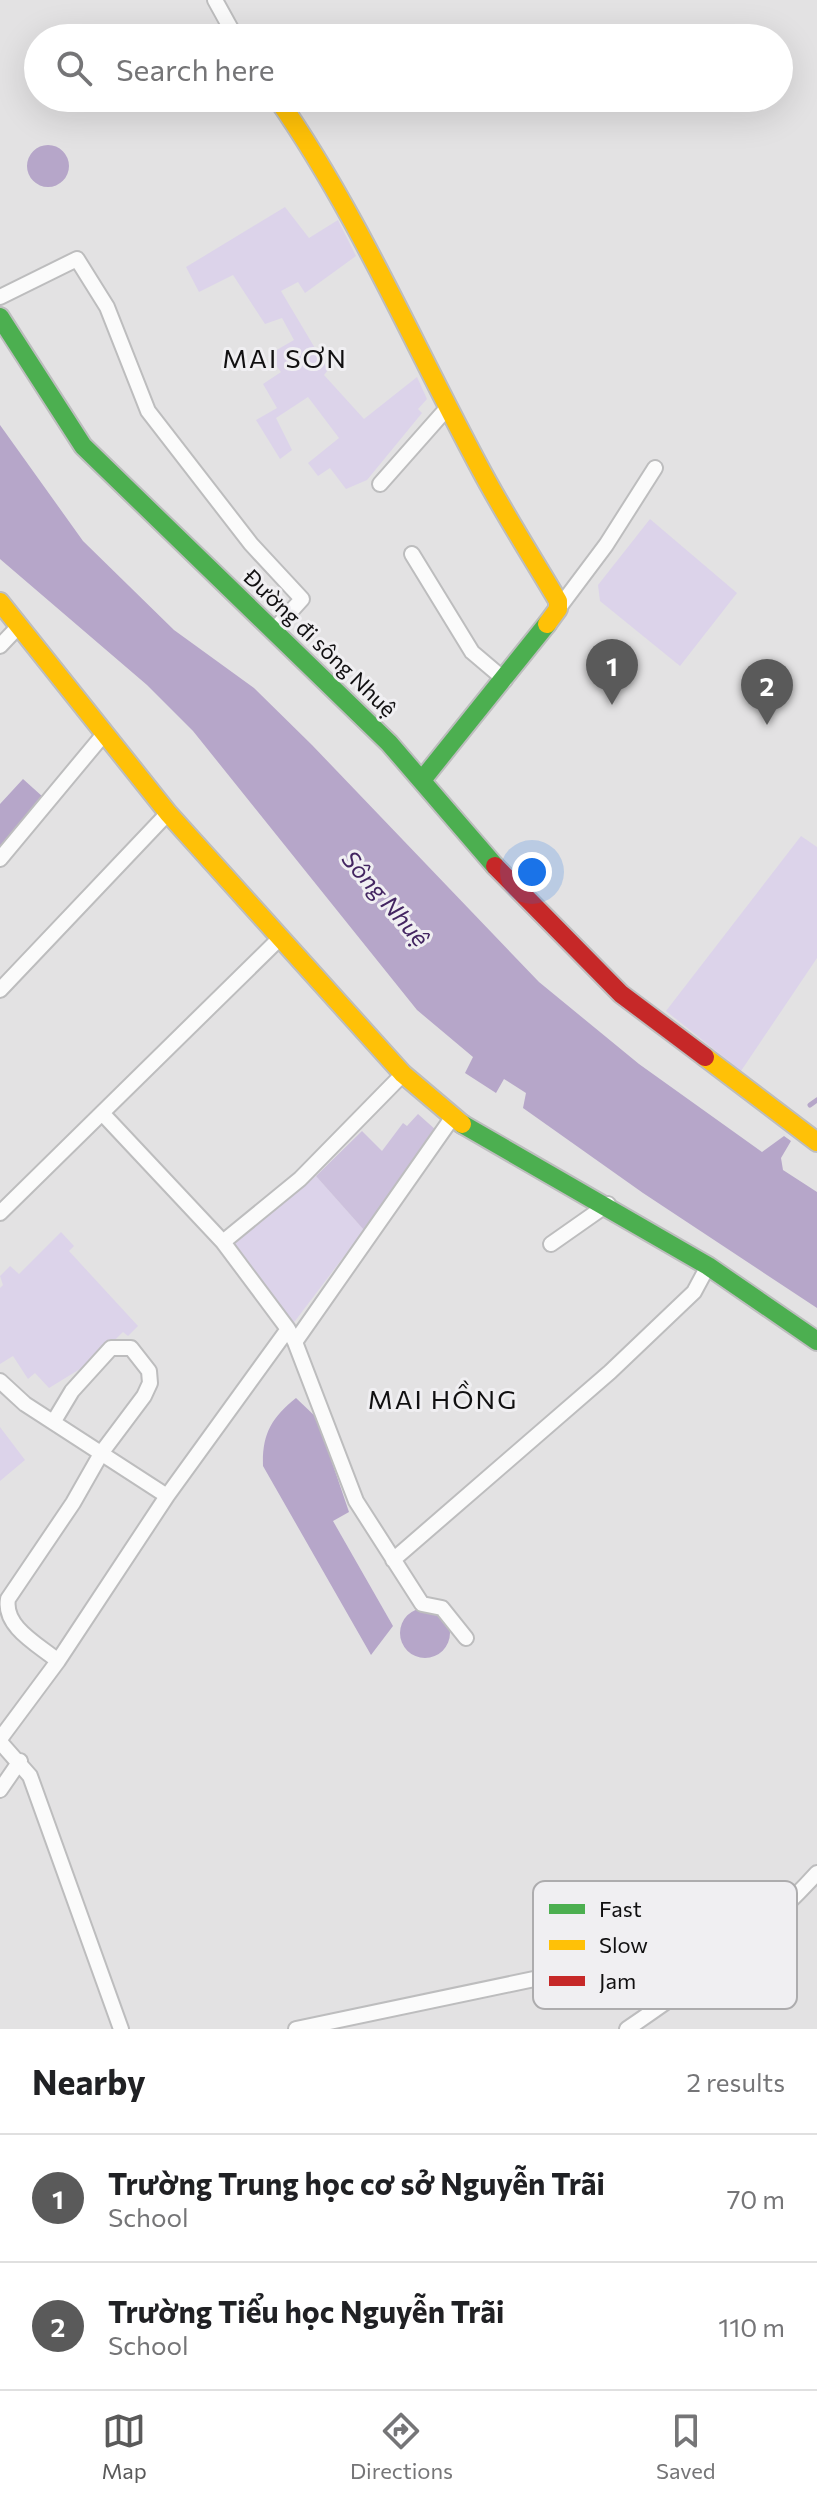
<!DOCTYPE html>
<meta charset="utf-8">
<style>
body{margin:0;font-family:Commissioner,sans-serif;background:#f6f6f6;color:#202124}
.you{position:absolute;left:532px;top:872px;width:28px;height:28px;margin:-20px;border:6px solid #fff;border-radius:50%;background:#1a73e8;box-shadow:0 0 0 12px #1a73e833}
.badge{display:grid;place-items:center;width:52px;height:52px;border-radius:50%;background:#5a5a5a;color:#fff;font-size:26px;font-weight:700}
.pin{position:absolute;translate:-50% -66px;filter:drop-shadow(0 2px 4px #0008)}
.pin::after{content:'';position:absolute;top:42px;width:28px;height:24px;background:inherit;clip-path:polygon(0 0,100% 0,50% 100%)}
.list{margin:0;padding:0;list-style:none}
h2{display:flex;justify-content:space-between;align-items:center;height:104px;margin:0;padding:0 32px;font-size:34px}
h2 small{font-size:26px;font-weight:400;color:#757577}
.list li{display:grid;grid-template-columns:52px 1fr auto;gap:24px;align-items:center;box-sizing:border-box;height:128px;padding:0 32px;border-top:2px solid #e0e0e0}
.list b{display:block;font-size:30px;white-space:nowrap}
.list p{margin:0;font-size:26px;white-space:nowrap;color:#757577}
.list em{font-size:26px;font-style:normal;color:#757577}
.icon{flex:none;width:44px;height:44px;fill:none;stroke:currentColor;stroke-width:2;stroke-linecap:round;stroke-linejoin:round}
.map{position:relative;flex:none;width:817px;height:2029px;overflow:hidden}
.search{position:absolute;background:#fff;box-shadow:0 8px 32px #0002;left:24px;right:24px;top:24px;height:88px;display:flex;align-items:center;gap:20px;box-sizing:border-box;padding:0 28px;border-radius:44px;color:#757577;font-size:30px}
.sheet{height:360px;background:#fff}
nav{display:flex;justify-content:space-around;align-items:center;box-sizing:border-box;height:112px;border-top:2px solid #e0e0e0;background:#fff;font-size:22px;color:#757577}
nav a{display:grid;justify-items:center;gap:4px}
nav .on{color:#5a5a5a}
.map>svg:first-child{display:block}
.green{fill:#dcd3ea}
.forest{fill:#cdc1dd}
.water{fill:#b6a6c9}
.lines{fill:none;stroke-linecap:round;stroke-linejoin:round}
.stream{stroke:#b6a6c9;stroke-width:5}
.street-casing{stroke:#bdbdbe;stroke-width:18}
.fast-casing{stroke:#bdbdbe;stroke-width:22}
.slow-casing{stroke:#bdbdbe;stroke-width:22}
.jam-casing{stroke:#bdbdbe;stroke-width:22}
.street{stroke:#fbfbfb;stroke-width:14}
.fast{stroke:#4caf50;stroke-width:18}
.slow{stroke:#ffc107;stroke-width:18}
.jam{stroke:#c62828;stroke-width:18}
.labels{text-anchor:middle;stroke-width:6;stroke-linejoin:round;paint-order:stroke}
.street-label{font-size:22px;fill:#111011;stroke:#f0eff2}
.water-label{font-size:24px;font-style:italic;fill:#432561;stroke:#f0eff2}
.quarter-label{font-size:26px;letter-spacing:2px;fill:#111011;stroke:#f0eff2}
.key{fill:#f0eff2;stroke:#adacae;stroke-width:2}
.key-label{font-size:22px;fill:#111011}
</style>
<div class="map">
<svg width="817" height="2029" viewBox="0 0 817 2029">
<rect width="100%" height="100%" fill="#e3e2e3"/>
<path class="green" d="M285,207L309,238L338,220L356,256L305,293L298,282L281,291L328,370L324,375L364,419L417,377L427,399L418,409L422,413L367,480L346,489L330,468L318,476L308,463L339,438L308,397L276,418L292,450L280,459L256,420L277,408L263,384L281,372L268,355L294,340L282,318L265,324L233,275L199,292L186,267Z
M650,519L737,593L680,666L600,601L598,585Z
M801,836L817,847V958L741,1071L666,1011Z
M316,1176L364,1230L292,1325L231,1245Z
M61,1232L74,1246L69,1251L138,1326L128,1336L123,1332L93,1361L49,1388L35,1373L28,1379L13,1356L0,1364V1288L3,1285L0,1276L10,1266L19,1274Z
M0,1427L25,1460L0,1481Z"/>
<path class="forest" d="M418,1114L437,1131L364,1230L316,1176L362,1131L382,1151L403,1123L407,1126Z"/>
<path class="water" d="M27 166a21 21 0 1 1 42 0a21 21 0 1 1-42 0Z
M0,425L83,541L174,630L254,688L312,745L539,982L639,1064L762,1152L784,1136L791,1141L781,1158L783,1170L817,1192V1308L643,1193L523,1108L526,1093L504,1079L496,1093L465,1073L473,1057L417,1010L193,731L147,685L0,559Z
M23,779L43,797L0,848V804Z
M296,1398L317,1418L349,1512L333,1521L393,1626L371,1655L263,1466C262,1435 271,1418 296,1398Z
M400 1633a25 25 0 1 1 50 0a25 25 0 1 1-50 0Z"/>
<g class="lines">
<path class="stream" d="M810,1105L817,1100"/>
<g class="street-casing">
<path id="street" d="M215,0L236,38
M0,297L77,259L107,307L148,411L251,544L302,599L273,631
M380,484L449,406
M412,554L472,652L505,680
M558,609L606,545L655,468
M0,646L18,627
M0,859L104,734
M0,990L168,813
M102,1113L223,1242L288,1329
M0,1213L280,938
M223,1242L300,1179L403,1074
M551,1244L608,1204
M295,1342L356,1501L422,1604L442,1608L466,1638
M0,1381L25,1404L167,1496
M54,1421L72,1391L111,1348H131L149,1371L150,1383L144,1396L102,1452L73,1503L8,1599C3,1627 39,1645 58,1661
M393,1560L610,1372L694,1292L708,1266
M0,1739L58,1661L167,1496L288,1329L295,1342L452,1118
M0,1742L30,1776L121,2029
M0,1790L20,1761
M296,2029L758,1932
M627,2029C696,1982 761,1935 817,1873"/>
</g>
<g class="fast-casing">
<path id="fast" d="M0,317L83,446L389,743L495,866
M422,780L547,624
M462,1124L708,1266L817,1341"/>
</g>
<g class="slow-casing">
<path id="slow" d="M277,98C358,214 414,346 481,470C505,515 532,557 558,601V609L547,624
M0,602L168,813L403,1074L462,1124
M705,1057L817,1142"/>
</g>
<g class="jam-casing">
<path id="jam" d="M495,866L621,994L705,1057"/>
</g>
<use href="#street" class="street"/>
<use href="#fast" class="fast"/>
<use href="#slow" class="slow"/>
<use href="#jam" class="jam"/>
</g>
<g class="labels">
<g class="street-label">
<text transform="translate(320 643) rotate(44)" y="8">Đường đi sông Nhuệ</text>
</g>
<g class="water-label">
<text transform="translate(385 899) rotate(49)" y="8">Sông Nhuệ</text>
</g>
<g class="quarter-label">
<text x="285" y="368">MAI SƠN</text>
<text x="443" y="1409">MAI HỒNG</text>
</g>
</g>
<rect x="533" y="1881" width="264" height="128" rx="12" class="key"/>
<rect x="549" y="1904" width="36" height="10" fill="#4caf50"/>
<rect x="549" y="1940" width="36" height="10" fill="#ffc107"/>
<rect x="549" y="1976" width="36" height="10" fill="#c62828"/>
<g class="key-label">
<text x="599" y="1917">Fast</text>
<text x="599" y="1953">Slow</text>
<text x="599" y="1989">Jam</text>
</g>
</svg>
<div class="you"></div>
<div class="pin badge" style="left:612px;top:705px">1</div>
<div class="pin badge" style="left:767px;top:725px">2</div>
<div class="search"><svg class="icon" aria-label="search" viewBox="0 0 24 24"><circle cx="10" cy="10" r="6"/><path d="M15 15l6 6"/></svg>Search here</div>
</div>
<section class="sheet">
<h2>Nearby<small>2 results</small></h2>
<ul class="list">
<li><span class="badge">1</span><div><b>Trường Trung học cơ sở Nguyễn Trãi</b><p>School</p></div><em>70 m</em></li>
<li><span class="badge">2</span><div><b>Trường Tiểu học Nguyễn Trãi</b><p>School</p></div><em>110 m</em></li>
</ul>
</section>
<nav>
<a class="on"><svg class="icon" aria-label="map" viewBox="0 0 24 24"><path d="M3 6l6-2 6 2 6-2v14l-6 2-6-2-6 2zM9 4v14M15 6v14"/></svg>Map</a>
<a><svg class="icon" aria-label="directions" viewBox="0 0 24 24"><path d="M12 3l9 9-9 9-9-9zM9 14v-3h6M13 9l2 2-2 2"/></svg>Directions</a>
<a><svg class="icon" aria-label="saved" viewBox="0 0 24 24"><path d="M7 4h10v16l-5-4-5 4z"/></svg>Saved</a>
</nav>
